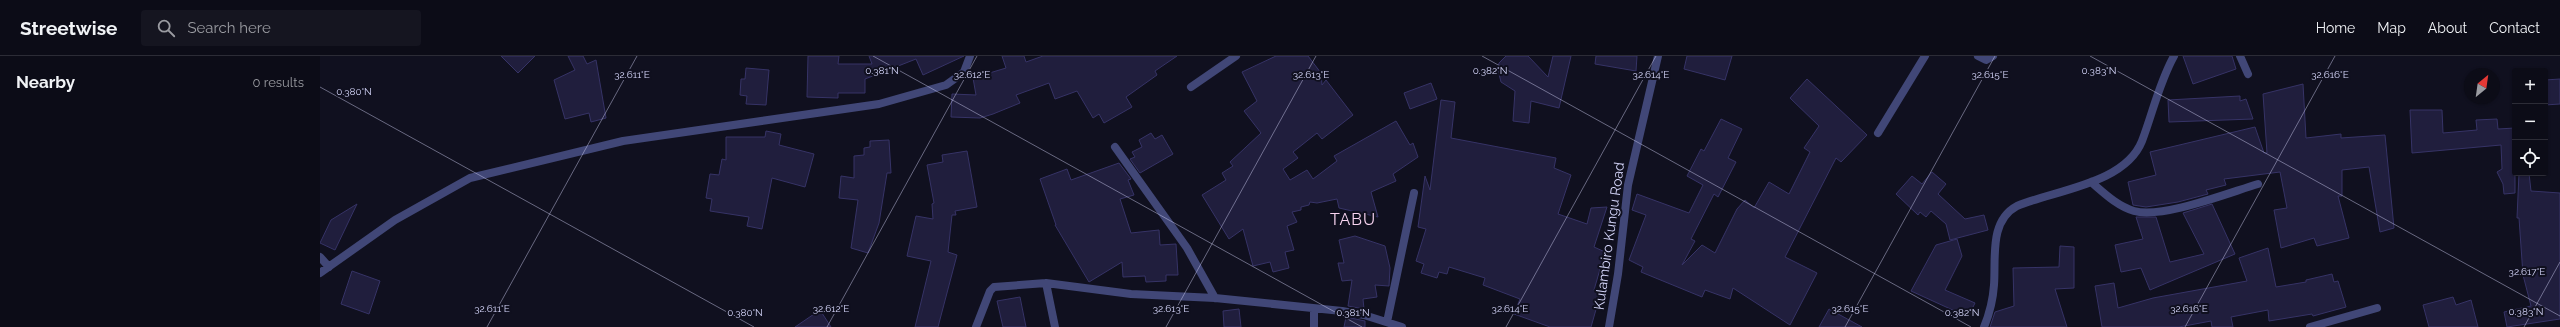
<!DOCTYPE html>
<meta charset="utf-8">
<style>
body{margin:0;font-family:Raleway,sans-serif;background:#151520;color:#f1f3f6}
.controls{position:absolute;right:12px;top:12px;display:grid;overflow:hidden;border-radius:4px;box-shadow:0 1px 3px #0004}
.controls button{width:36px;height:36px;display:grid;place-items:center;padding:0;border:0;border-bottom:1px solid #2c2c36;background:#0c0c17;color:#f1f3f6;font:20px sans-serif}
.compass{position:absolute;left:2144px;top:12px;width:36px;height:36px;border-radius:50%;background:#0c0c17;box-shadow:0 1px 3px #0004;rotate:29deg}
.list{margin:0;padding:0;list-style:none}
h2{display:flex;justify-content:space-between;align-items:center;height:52px;margin:0;padding:0 16px;font-size:17px}
h2 small{font-size:13px;font-weight:400;color:#9a9ba1}
.icon{flex:none;width:22px;height:22px;fill:none;stroke:currentColor;stroke-width:2;stroke-linecap:round;stroke-linejoin:round}
.map{position:relative;flex:none;width:2240px;height:271px;overflow:hidden}
header{display:flex;align-items:center;gap:24px;box-sizing:border-box;height:56px;padding:0 20px;background:#0c0c17;border-bottom:1px solid #2c2c36}
header strong{font-size:19px}
nav{display:flex;gap:22px;margin-inline-start:auto;font-size:14px}
.search{width:280px;height:36px;background:#151520;display:flex;align-items:center;gap:10px;box-sizing:border-box;padding:0 14px;border-radius:4px;color:#9a9ba1;font-size:15px}
main{display:flex}
aside{flex:1;background:#0c0c17}
.map>svg:first-child{display:block}
.building{fill:#201e3d;stroke:#363366}
.lines{fill:none;stroke-linecap:round;stroke-linejoin:round}
.minor{stroke:#414777;stroke-width:8}
.ticks{fill:none;stroke:#d4d5f9;stroke-width:1;stroke-opacity:0.45}
.labels{text-anchor:middle;stroke-width:4;stroke-linejoin:round;paint-order:stroke}
.street-label{font-size:14px;fill:#d4d5f9;stroke:#10101f}
.quarter-label{font-size:16px;letter-spacing:1px;fill:#f9d5f1;stroke:#10101f}
.ticks-label{font-size:10px;text-anchor:middle;fill:#d4d5f9;stroke:#10101f;stroke-width:4;stroke-linejoin:round;paint-order:stroke}
</style>
<header>
<strong>Streetwise</strong>
<div class="search"><svg class="icon" aria-label="search" viewBox="0 0 24 24"><circle cx="10" cy="10" r="6"/><path d="M15 15l6 6"/></svg>Search here</div>
<nav><a>Home</a><a>Map</a><a>About</a><a>Contact</a></nav>
</header>
<main>
<aside>
<h2>Nearby<small>0 results</small></h2>
<ul class="list">
</ul>
</aside>
<div class="map">
<svg width="2240" height="271" viewBox="0 0 2240 271">
<rect width="100%" height="100%" fill="#10101f"/>
<path class="building" d="M181,0H215L198,17Z
M248,0H263L267,8L276,4L286,62L271,66L269,57L245,63L234,24L255,14Z
M488,0H519L518,8H552L549,0H644L603,19L596,3L545,23V37H518V42L487,41Z
M682,0H704L706,6L723,0H857L835,15L837,19L806,41L812,51L784,67L779,58L773,62L757,35L735,43L729,27L696,39L700,47L673,58L660,62L631,61L632,38L656,39L653,22L686,12Z
M956,0H988L1001,17L1002,29L1006,24L1033,59L1002,83L997,77L973,96L978,102L963,113L970,124L987,114L993,123L1017,105L1014,100L1076,65L1090,89L1093,87L1098,101L1073,118L1076,125L1051,136L1058,161L1019,152L1017,143L997,147L990,146L989,149L981,151V154L972,156L977,166L967,170L974,194L965,196L969,212L953,216L950,206L933,210L923,173L909,183L882,139L906,124L902,117L913,110L910,106L941,77L924,55L937,45L922,16Z
M1186,0H1208L1228,21L1233,0H1251L1239,52L1211,45L1209,67L1193,65L1195,35L1181,26L1178,14L1179,7Z
M1276,0H1317L1316,15L1275,8Z
M1367,0H1412L1405,24L1364,13Z
M1863,0H1912L1916,13L1873,28Z
M426,12L449,14L446,49L426,48L427,40L420,39L421,23H425Z
M1487,23L1547,79L1521,106L1516,102L1465,201L1497,217L1470,269L1413,232L1410,243L1385,234L1382,241L1321,216L1323,211L1309,204L1326,159L1312,154L1317,138L1369,157L1383,129L1367,120L1381,93L1384,95L1401,63L1422,73L1408,102L1416,106L1398,141L1394,138L1371,183L1375,185L1362,209L1382,189L1395,197L1417,153L1425,144L1434,152L1449,126L1469,138L1490,96L1484,92L1499,70L1470,42Z
M2240,23V48L2225,49V24Z
M1111,27L1117,43L1090,53L1084,37Z
M1983,28L1986,82L2021,78V82L2065,79L2074,172L2060,176L2049,111L2022,114V140H2018L2029,182L1997,190L1994,182L1961,192L1954,154L1967,152L1960,116L1904,123L1906,129L1886,134L1888,138L1858,146L1826,151L1813,149L1808,126L1836,119L1830,96L1935,71L1944,97H1947L1943,38Z
M1920,40V45L1926,43L1933,63L1849,66L1848,44Z
M1121,44L1135,46L1131,82L1236,102L1234,112L1251,119L1238,158L1267,168L1271,152L1287,151L1274,191L1285,196L1274,234L1281,236L1271,271H1230L1194,258L1200,243L1163,229L1165,222L1129,211L1127,218L1119,216L1117,222L1101,217L1104,208L1096,205L1106,173L1098,171L1105,120L1110,134Z
M2090,54H2122L2123,77L2157,74L2156,64L2177,63L2178,73L2195,72V137L2184,138L2183,128L2177,116L2182,113L2181,89L2092,97Z
M446,75L461,78L459,89L494,98L485,131L452,122L442,173L427,170L429,161L390,155L392,143L386,142L390,118L399,119L402,103L406,104V81H445Z
M831,77L835,83L842,79L853,98L820,117L810,103L815,101L812,96L822,91L819,84Z
M569,84L571,117H567L559,167L548,197L531,192L538,144L519,142L521,120L534,122V100L544,99V92L550,91V85Z
M647,95L657,151L635,155L636,159H632L628,196L637,199L618,271H595L611,205L587,200L596,160L613,163L612,148L614,147L607,109L623,106L622,99Z
M799,107L811,123L808,124L814,139L800,143L811,177L839,174L840,189L856,188L858,219H846V225L826,226L825,220L803,221L802,206L769,226L735,169H736L720,123L747,113L751,124Z
M1612,116L1626,128L1618,138L1645,163L1664,159L1668,174L1630,184L1626,168L1611,155L1606,161L1600,156L1598,159L1576,138L1592,120L1602,128Z
M2199,117H2209L2211,135L2240,137V263L2187,271L2184,256L2211,250L2203,219L2199,162H2197Z
M37,148L15,194L0,187L11,164Z
M1892,148L1915,198L1830,234L1821,212L1801,216L1795,189L1823,183L1816,161H1836L1850,206L1884,198L1863,157Z
M1035,180L1065,190L1070,212L1069,230L1055,229L1057,241L1043,243L1044,253L1028,250L1032,224L1022,225L1018,207H1024L1019,184Z
M1637,183L1642,200L1625,234L1655,247L1648,261L1591,235L1616,189Z
M1740,190L1754,191V232L1735,233L1747,271H1670L1675,256L1694,250L1693,212L1739,211Z
M1948,192L1956,231L1986,226V224L2012,218L2014,226L2018,225L2026,251L1993,260L1992,258L1949,265L1948,254L1911,261L1913,271H1892L1891,265L1859,271H1782L1775,230L1794,227L1798,252L1833,242L1927,225L1919,202Z
M32,215L60,225L49,258L21,248Z
M700,241L706,271H683L677,245Z
M2133,241L2136,249L2151,244L2158,271H2109L2103,249Z
M919,253L921,271H904L903,255Z
M1509,253L1542,271H1499Z
M500,254L511,271H475Z
M1026,261L1045,265V271H1024Z"/>
<g class="lines">
<path class="minor" d="M1658,0L1666,4L1673,0
M1920,0L1928,18
M871,31L916,0
M1558,77L1605,0
M795,91L867,192L895,242
M1771,126C1784,137 1797,150 1814,155C1842,163 1908,137 1938,128
M0,201L9,211
M0,217L75,164L150,122L303,85L559,48L626,29L644,16L650,0
M726,227L735,271
M994,253V271
M1067,266L1094,137
M656,271L670,235L674,231L726,227L811,238L895,242L1022,255L1044,259L1082,271
M1289,271L1298,218L1308,129L1338,0
M1664,271C1669,259 1673,243 1674,229C1676,202 1669,165 1697,150C1735,134 1805,128 1822,85C1833,56 1839,27 1854,0
M1990,271L2057,252"/>
</g>
<path class="ticks" d="M553,0L1042,271M1162,0L1651,271M1770,0L2240,260M0,31L434,271M167,271L317,0M507,271L657,0M846,271L996,0M1186,271L1336,0M1525,271L1675,0M1865,271L2015,0M2204,271L2240,206"/>
<g class="labels">
<g class="street-label">
<text transform="translate(1289 180) rotate(-82)" y="5">Kulambiro Kungu Road</text>
</g>
<g class="quarter-label">
<text x="1033" y="169">TABU</text>
</g>
</g>
<g class="ticks-label">
<text x="562" y="18">0.381°N</text>
<text x="1170" y="18">0.382°N</text>
<text x="1779" y="18">0.383°N</text>
<text x="1670" y="22">32.615°E</text>
<text x="312" y="22">32.611°E</text>
<text x="652" y="22">32.612°E</text>
<text x="991" y="22">32.613°E</text>
<text x="1331" y="22">32.614°E</text>
<text x="2010" y="22">32.616°E</text>
<text x="34" y="39">0.380°N</text>
<text x="2207" y="219">32.617°E</text>
<text x="172" y="256">32.611°E</text>
<text x="511" y="256">32.612°E</text>
<text x="851" y="256">32.613°E</text>
<text x="1190" y="256">32.614°E</text>
<text x="1530" y="256">32.615°E</text>
<text x="1869" y="256">32.616°E</text>
<text x="2206" y="259">0.383°N</text>
<text x="425" y="260">0.380°N</text>
<text x="1033" y="260">0.381°N</text>
<text x="1642" y="260">0.382°N</text>
</g>
</svg>
<div class="controls">
<button>+</button>
<button>−</button>
<button><svg class="icon" aria-label="locate" viewBox="0 0 24 24"><circle cx="12" cy="12" r="6"/><path d="M12 2v4M12 18v4M2 12h4M18 12h4"/></svg></button>
</div>
<svg class="compass" viewBox="-18 -18 36 36"><path d="M0-13l5 13h-10z" fill="#e53935"/><path d="M0 13l5-13h-10z" fill="#9a9ba1"/></svg>
</div>
</main>
